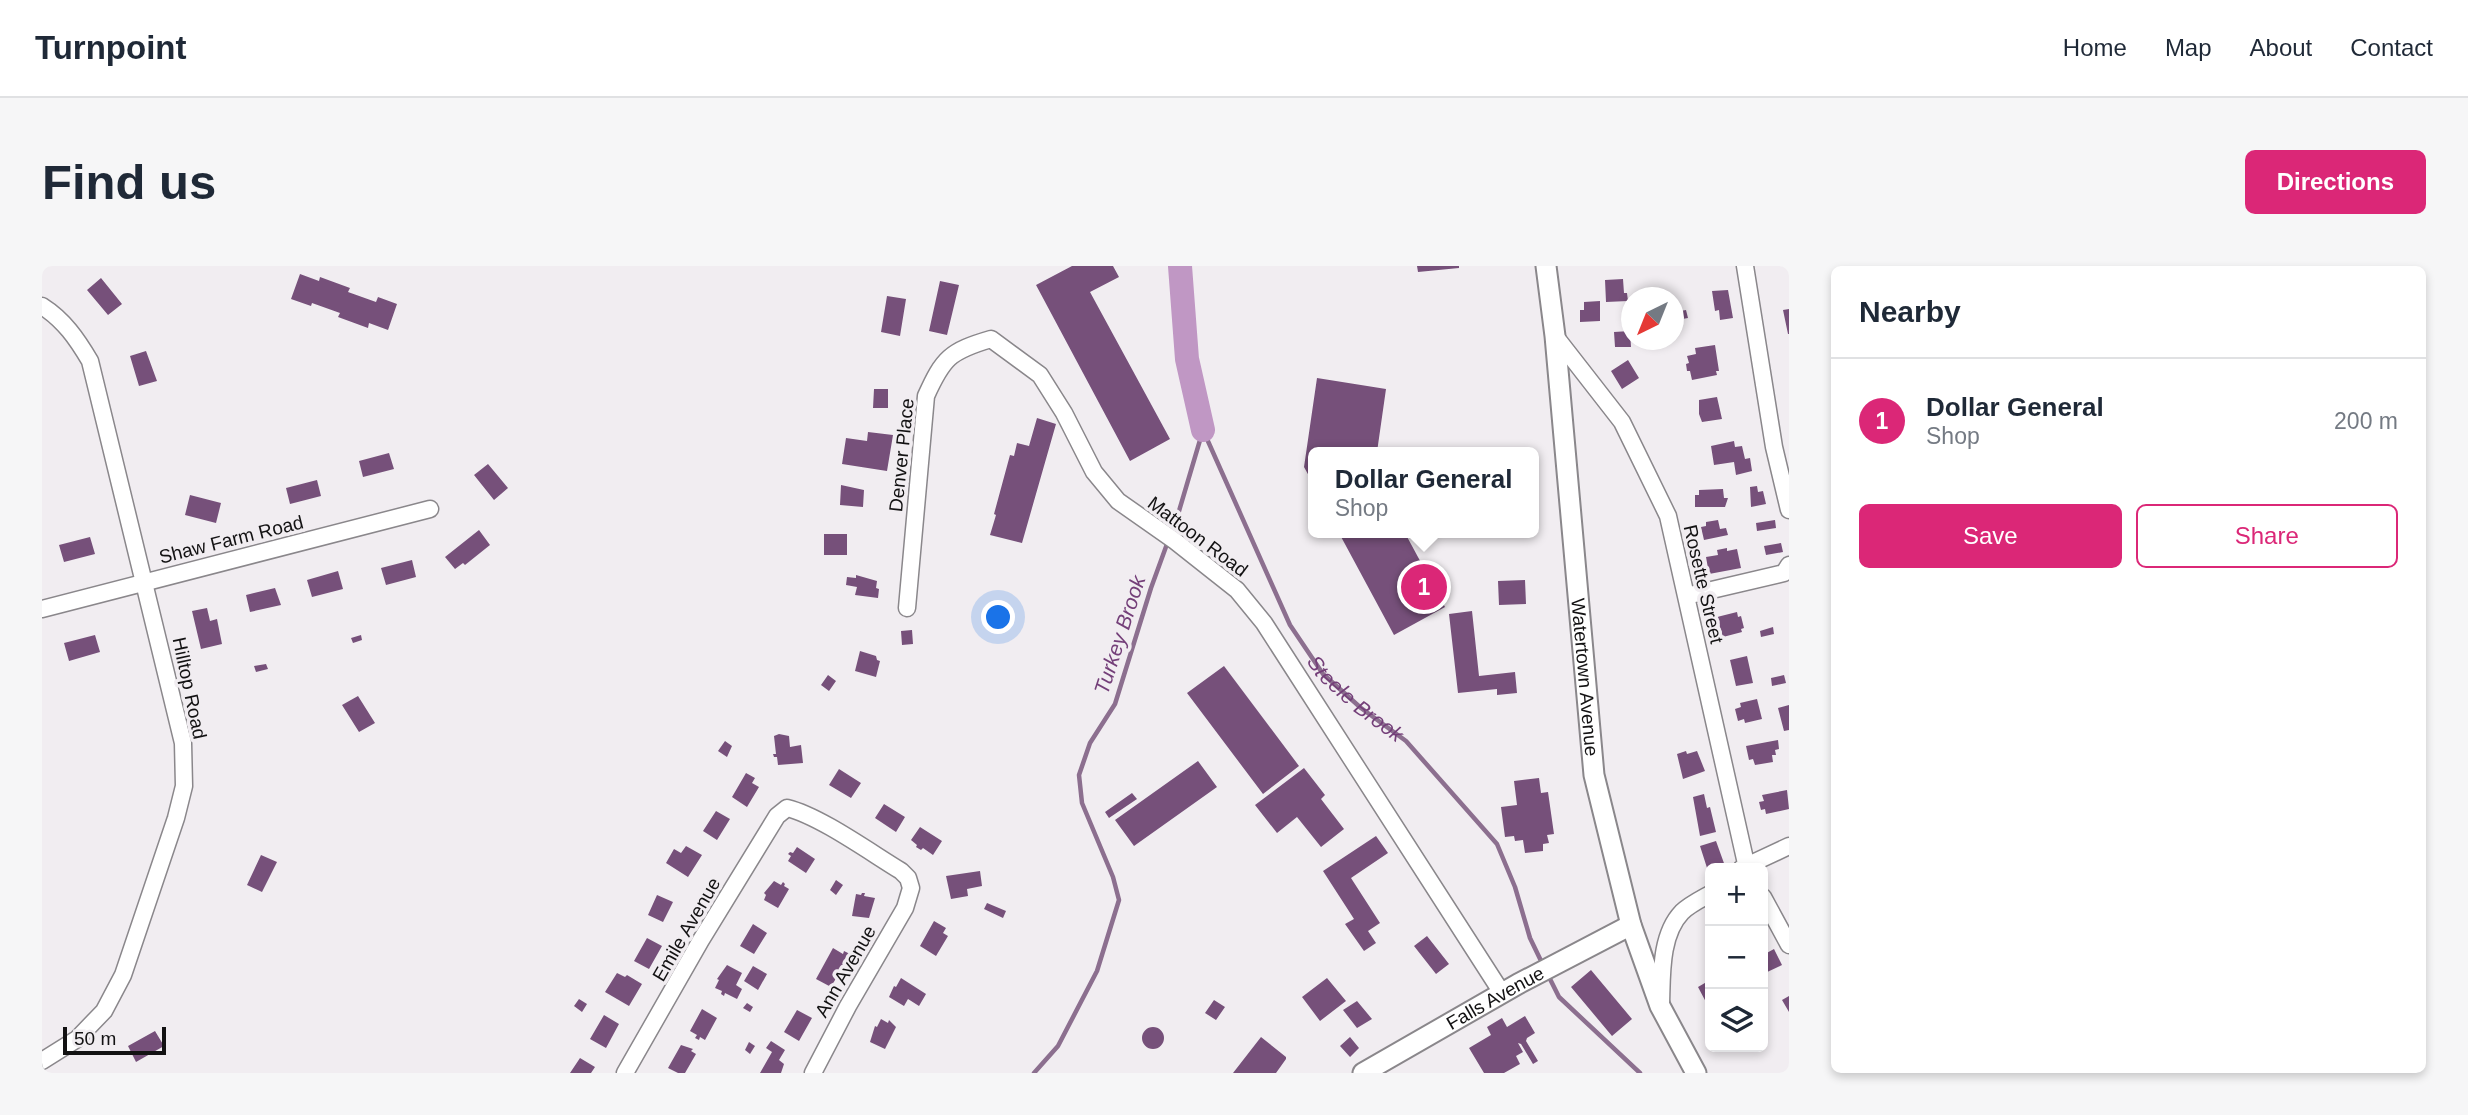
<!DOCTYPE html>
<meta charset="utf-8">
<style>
body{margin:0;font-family:Helvetica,sans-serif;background:#f6f6f7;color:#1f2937}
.controls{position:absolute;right:21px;bottom:21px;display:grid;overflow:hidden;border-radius:10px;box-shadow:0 4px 10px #0003}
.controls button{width:63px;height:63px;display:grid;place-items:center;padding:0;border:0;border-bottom:2px solid #e0e1e3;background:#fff;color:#1f2937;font:35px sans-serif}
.compass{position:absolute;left:1579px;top:21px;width:63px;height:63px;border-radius:50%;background:#fff;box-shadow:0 4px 10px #0003;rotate:223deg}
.scale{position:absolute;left:21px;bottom:18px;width:103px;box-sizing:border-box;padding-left:7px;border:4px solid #131213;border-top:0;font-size:19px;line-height:24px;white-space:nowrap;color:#131213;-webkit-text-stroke:5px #f1edf1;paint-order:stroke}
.you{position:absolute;left:957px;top:352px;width:24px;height:24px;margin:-18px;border:5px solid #fff;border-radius:50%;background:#1a73e8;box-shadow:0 0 0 10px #1a73e833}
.badge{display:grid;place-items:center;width:46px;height:46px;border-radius:50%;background:#db2777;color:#fff;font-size:23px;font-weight:700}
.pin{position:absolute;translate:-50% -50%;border:4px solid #fff;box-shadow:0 2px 7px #0006}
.popup{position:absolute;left:1266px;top:181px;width:231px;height:91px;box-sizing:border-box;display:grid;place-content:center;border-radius:10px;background:#fff;filter:drop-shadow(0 2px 5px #0005);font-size:23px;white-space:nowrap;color:#747a83}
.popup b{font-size:26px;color:#1f2937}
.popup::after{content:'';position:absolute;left:50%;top:100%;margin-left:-14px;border:14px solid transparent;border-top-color:#fff}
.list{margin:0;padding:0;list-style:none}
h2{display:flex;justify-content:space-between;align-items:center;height:91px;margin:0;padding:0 28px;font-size:30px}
h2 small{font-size:23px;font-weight:400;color:#747a83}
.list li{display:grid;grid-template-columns:46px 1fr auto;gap:21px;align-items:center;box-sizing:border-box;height:126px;padding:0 28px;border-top:2px solid #e0e1e3}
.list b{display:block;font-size:26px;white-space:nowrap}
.list p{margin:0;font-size:23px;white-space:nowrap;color:#747a83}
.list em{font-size:23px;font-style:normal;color:#747a83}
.actions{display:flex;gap:14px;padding:21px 28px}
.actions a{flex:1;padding:16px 0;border:2px solid #db2777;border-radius:10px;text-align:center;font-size:24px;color:#db2777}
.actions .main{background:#db2777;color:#fff}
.icon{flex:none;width:38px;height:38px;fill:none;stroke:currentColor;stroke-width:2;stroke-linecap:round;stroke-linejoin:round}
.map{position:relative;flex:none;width:1747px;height:807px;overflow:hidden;border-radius:10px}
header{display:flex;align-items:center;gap:42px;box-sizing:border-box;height:98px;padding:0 35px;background:#fff;border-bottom:2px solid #e0e1e3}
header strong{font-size:33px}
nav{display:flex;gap:38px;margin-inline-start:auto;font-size:24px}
.intro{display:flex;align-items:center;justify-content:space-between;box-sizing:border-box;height:168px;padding:0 42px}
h1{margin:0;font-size:49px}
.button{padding:18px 32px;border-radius:10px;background:#db2777;color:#fff;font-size:24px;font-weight:700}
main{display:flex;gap:42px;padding:0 42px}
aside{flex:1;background:#fff;border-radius:10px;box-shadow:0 4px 10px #0003}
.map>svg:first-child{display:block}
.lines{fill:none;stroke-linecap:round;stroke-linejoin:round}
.stream{stroke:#8c6f8f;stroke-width:4.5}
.river{stroke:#c097c4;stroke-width:24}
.building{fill:#76507a}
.minor-casing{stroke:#8a878b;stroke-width:19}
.major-casing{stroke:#8a878b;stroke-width:23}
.minor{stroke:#fff;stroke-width:16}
.major{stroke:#fff;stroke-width:19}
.labels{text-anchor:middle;stroke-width:7;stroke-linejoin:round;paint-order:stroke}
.street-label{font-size:19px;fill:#131213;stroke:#f1edf1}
.water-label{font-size:21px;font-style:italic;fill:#743f79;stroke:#f1edf1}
</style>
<header>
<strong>Turnpoint</strong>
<nav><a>Home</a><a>Map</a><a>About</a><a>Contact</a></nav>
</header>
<div class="intro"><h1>Find us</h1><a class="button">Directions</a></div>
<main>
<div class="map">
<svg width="1747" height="807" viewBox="0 0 1747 807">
<rect width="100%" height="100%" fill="#f1edf1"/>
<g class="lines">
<g class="stream">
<path id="s1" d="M1161,164L1248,359L1281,408L1319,442L1364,475L1455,578L1473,621L1488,672L1501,699"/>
<path d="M1505,707L1517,731L1598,807"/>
<path d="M992,807L1016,780L1055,705L1077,634L1071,611L1040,537L1037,509L1048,477L1073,438L1109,322L1137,245L1161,164"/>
</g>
<path class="river" d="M1138,0L1145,93L1161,164"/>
</g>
<path class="building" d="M1030,0H1071L1077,11L1048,26L1128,173L1088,195L994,19Z
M1375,0H1417V2L1376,6Z
M258,8L277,15L278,11L308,22L306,26L334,36L336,31L355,38L346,64L327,57L326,62L296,51L298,47L270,37L269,40L249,33Z
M59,12L80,38L66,49L45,24Z
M1581,13L1582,27H1585L1586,35L1564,36L1563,14Z
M898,15L917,19L905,69L887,65Z
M1686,24L1691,52L1678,54L1677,44L1673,45L1670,25Z
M845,30L864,33L858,70L839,66Z
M1558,35V55L1538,56V44H1542V36Z
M1747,43V68H1746L1741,44Z
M1644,44L1646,52L1634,54L1633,46Z
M1588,65L1589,81H1573L1572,66Z
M1673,79L1677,105H1674L1675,109L1650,114L1648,105H1645L1644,98L1647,97L1645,90L1654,88L1653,82Z
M104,85L115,115L97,120L88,90Z
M1586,94L1597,112L1580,123L1569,105Z
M1275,112L1344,123L1335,186H1272V219L1262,201Z
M832,123H846V142H831Z
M1675,131L1680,153L1660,156L1657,148V134Z
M995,152L1014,158L980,277L948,269L954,249L952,248L968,189L972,190L975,177L987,180Z
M826,166L851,169L845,205L800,198L804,172L825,175Z
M1692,175L1693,181L1700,180L1703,193L1708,192L1710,205L1694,209L1692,196L1672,199L1669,180Z
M347,187L352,203L321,211L317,195Z
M446,198L466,222L452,234L432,209Z
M275,214L279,230L248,238L244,222Z
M799,219L822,224L821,241L798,239Z
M1715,220L1716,226L1721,225L1724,238L1709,241L1708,221Z
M1681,223L1682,232H1686L1683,241H1653V229H1657V224Z
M148,229L179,237L174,257L143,249Z
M1676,254L1678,263L1684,262L1686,269L1662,274L1659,261L1664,260V256Z
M1733,254L1734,262L1715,265L1714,257Z
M437,264L448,279L423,299L421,297L413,303L403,291Z
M1297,267H1363L1403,341L1352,369Z
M782,268H805V289H782Z
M48,271L53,288L22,296L17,279Z
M1739,277L1741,286L1724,289L1722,280Z
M1685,282V285L1695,283L1699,302L1667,308L1664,291L1676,289L1675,284Z
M370,294L374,311L344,319L339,302Z
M296,305L301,323L270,331L265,314Z
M814,309L835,315L834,322L837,323L836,332L813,329L815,321L804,319L805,311L814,312Z
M1483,314L1484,338L1457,339L1456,315Z
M233,322L239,339L208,346L204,329Z
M165,342L168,355L175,353L180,378L159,383L150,345Z
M1430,345L1437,410L1473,406L1475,427L1455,429V423L1416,427L1407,348Z
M1695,346L1696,351L1699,350L1702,362L1699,363L1700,366L1681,371L1675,351Z
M1731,361L1732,368L1719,371L1718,365Z
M870,364L871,378L860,379L859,365Z
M53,369L58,386L27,395L22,377Z
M319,369L320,374L311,377L309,372Z
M818,385L834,390L835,394L838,395L834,411L813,405Z
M1705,390L1711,417L1694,420L1688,394Z
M224,398L226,403L214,406L212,400Z
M1182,400L1257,500L1221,528L1145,427Z
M786,409L794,415L787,425L779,419Z
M1742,409L1744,417L1730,420L1729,412Z
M316,430L333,457L317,466L300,439Z
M1715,433L1720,453L1703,457L1702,453L1696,455L1693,443L1699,441L1698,437Z
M1747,439V464L1742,465L1736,442Z
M737,468L747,470L748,481L759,479L761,497L736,499L735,491H732L731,488H734L732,470Z
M1736,474L1737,483L1733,484L1734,489H1730L1731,496L1713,499L1711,493L1707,494L1704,480Z
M683,475L690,480L685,491L676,485Z
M1644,485L1645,488L1655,485L1663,505L1641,513L1635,488Z
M1156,495L1175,521L1092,580L1073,554Z
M1262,502L1283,529L1279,533L1302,563L1279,581L1255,551L1235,567L1213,539Z
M797,503L819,517L809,532L787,519Z
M704,507L713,512L710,517L717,521L705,541L690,531Z
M1497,512L1499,527L1506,526L1512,568L1505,569L1507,577L1501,578V585L1483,587L1481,574L1473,575L1472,570L1463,571L1459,541L1475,539L1472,515Z
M1745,524L1747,543L1724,548L1723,543L1719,544L1717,536L1722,535L1720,529Z
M1090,527L1095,533L1067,552L1063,546Z
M1662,528L1665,542L1668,541L1674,566L1658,570L1651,531Z
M842,538L863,551L854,566L833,552Z
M674,545L688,553L675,574L661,565Z
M878,561L900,575L891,589L881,582L879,584L874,581L875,579L869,574Z
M1334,570L1346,587L1309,612L1338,657L1326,665L1334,677L1322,685L1303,658L1312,653L1281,605Z
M1674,575L1683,600L1666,605L1658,580Z
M644,580L660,589L646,611L624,597L632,583L639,587Z
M755,581L773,593L764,607L746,595L749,590L746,588L748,586L751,587Z
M219,589L235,596L220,626L205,619Z
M938,605L940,620L925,623L926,630L909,633L904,610Z
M794,614L801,619L794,629L788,624Z
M732,615L739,619L741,616L743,618L742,620L747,623L736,642L722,634L724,629L722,627Z
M820,627H823L822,630L833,632L827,652L810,650L814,628L819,629Z
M615,629L631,636L621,656L606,649Z
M945,637L964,645L961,652L942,643Z
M892,655L904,662L901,667L906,670L894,690L878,680Z
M711,658L725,667L712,688L698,680Z
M1385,670L1407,698L1394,708L1372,680Z
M605,672L620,680L607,703L592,695Z
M791,682L801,688L802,685L808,688L789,721L774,713Z
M1732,683L1740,699L1721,708V689Z
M685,699L700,707L694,719L700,723L695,733L683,727L682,730L679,728L680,725L673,722L677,714L675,713Z
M711,700L725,708L716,724L702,715Z
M1549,704L1590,753L1570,770L1529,721Z
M575,707L583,711L585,709L600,718L587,740L563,726Z
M859,712L884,728L877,740L866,733L862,740L847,731L852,720L854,721Z
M1285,712L1304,735L1278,755L1260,731Z
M1668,714V736L1665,738L1656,721Z
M1747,730V746L1740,734Z
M537,733L545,738L540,746L532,740Z
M1172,734L1183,741L1174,754L1163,747Z
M1315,735L1330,753L1315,762L1301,744Z
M705,737L711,741L708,746L701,742Z
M660,743L675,752L663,774L658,771L657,774L653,772L655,769L648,765Z
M755,744L770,752L757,775L742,766Z
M562,749L577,758L564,782L548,773Z
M1483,750L1493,767L1485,772L1484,775L1496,795L1491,798L1479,778L1476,777L1481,786L1474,790L1478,798L1462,807H1442L1427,782L1449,769L1445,761L1460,752L1465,761Z
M839,753L846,757L847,754L854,761L843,783L828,776L833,760L835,761Z
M1100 772a11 11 0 1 1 22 0a11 11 0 1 1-22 0Z
M113,765L122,780L94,796L86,780Z
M1219,771L1244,791V793L1234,807H1191Z
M1308,771L1317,782L1308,791L1298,780Z
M729,775L743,784L737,794L742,798L739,807H718L730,786L724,782Z
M707,776L713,780L708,788L703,784Z
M639,779L651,783L649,785L654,788L643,807H636L626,802Z
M538,792L553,801L549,807H528Z"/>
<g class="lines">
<g class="minor-casing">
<path id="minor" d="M1703,0L1732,181L1747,244
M0,40C22,54 35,73 48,95L141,477L142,520L134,552L81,709L62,745L35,773L0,795
M1513,70L1580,156L1626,250L1705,602
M1644,330L1742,307L1747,299
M865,342L884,130C901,92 908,85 949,73L998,109L1022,147L1052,206L1076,235L1133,275L1195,324L1222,357L1460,727
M0,343L388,243
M1700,602L1747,580
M1721,631L1747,679
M1619,738C1620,709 1618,669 1640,646C1647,639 1659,633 1668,628
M583,807L659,674L735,550L745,542C778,550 829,587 859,605L866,612L869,622L863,642L806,740L771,807"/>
</g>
<g class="major-casing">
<g id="major">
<path id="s2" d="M1504,0L1513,70L1552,509L1589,659L1618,740L1654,807"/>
<path id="s3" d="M1321,807L1476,718L1589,659"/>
</g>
</g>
<use href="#minor" class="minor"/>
<use href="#major" class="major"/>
</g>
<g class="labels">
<g class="street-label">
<text transform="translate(859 189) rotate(-84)" y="7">Denver Place</text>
<text transform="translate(1156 270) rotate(37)" y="7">Mattoon Road</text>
<text transform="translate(189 273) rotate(-14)" y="7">Shaw Farm Road</text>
<text transform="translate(1662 318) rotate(77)" y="7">Rosette Street</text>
<text dy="7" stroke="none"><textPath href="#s2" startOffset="413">Watertown Avenue</textPath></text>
<text transform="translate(148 422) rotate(78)" y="7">Hilltop Road</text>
<text transform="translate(644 663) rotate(-60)" y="7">Emile Avenue</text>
<text transform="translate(803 705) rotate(-60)" y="7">Ann Avenue</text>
<text dy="7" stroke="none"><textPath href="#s3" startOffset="152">Falls Avenue</textPath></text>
</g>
<g class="water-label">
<text transform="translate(1078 369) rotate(-72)" y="7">Turkey Brook</text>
<text dy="7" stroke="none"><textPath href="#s1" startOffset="313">Steele Brook</textPath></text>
</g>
</g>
</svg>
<div class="controls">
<button>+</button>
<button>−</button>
<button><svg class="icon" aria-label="layers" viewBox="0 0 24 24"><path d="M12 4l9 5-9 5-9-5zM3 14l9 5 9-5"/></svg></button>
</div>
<svg class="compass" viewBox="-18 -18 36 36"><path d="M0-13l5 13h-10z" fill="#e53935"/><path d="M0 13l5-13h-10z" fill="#747a83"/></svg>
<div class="scale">50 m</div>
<div class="you"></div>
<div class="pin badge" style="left:1382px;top:321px">1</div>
<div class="popup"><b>Dollar General</b>Shop</div>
</div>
<aside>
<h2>Nearby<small></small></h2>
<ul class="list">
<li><span class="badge">1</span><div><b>Dollar General</b><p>Shop</p></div><em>200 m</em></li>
</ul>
<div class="actions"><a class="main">Save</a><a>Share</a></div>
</aside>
</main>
